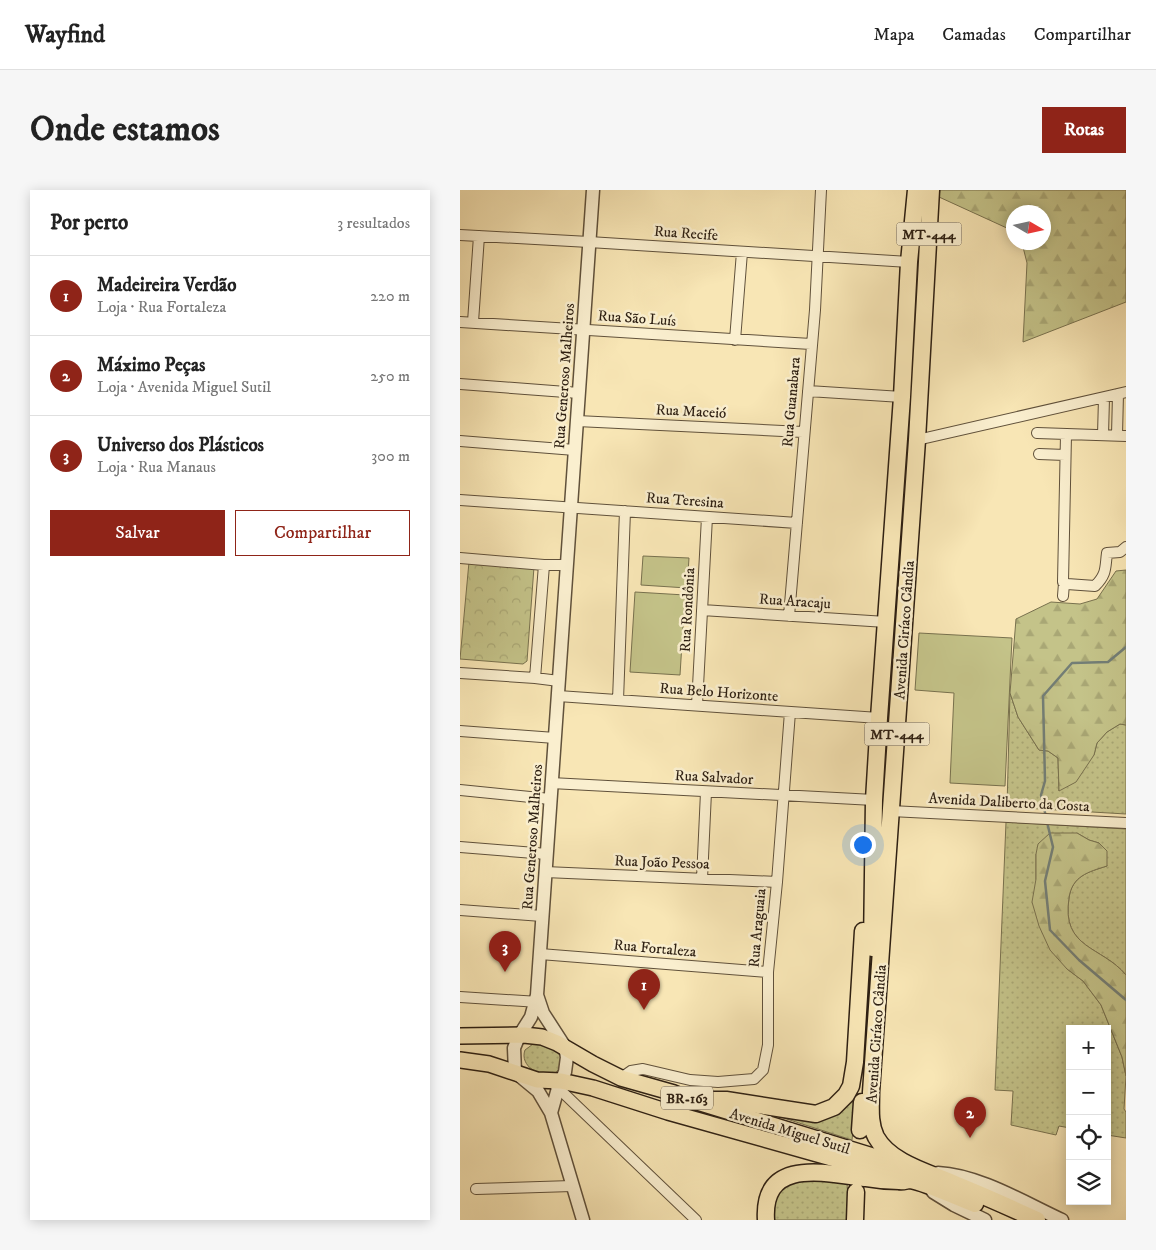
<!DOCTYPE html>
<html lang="pt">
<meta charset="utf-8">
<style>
body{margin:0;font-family:"IM FELL DW Pica",serif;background:#f6f6f6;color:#222}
.controls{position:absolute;right:15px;bottom:15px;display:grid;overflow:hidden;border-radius:0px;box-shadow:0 2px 12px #0003}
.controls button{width:45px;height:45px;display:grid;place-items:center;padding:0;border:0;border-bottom:1px solid #e0e0e0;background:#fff;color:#222;font:25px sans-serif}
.compass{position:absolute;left:546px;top:15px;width:45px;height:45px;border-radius:50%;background:#fff;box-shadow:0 2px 12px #0003;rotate:99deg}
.you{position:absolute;left:402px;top:654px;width:18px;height:18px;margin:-12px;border:4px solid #fff;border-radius:50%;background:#1a73e8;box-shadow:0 0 0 8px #1a73e833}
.badge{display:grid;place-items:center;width:32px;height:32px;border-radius:50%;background:#8f2418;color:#fff;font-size:16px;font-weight:700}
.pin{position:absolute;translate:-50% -41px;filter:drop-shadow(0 1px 2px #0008)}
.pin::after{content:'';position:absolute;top:26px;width:18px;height:15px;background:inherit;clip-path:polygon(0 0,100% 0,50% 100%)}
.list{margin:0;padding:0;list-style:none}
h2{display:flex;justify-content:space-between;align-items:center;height:65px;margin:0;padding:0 20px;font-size:21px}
h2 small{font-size:16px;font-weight:400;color:#767676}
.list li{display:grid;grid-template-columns:32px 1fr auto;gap:15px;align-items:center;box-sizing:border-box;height:80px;padding:0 20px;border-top:1px solid #e0e0e0}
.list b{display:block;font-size:19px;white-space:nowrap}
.list p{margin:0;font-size:16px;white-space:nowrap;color:#767676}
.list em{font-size:16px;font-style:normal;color:#767676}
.actions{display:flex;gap:10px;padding:15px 20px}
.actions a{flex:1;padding:11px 0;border:1px solid #8f2418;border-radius:0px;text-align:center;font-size:18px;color:#8f2418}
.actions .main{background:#8f2418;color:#fff}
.icon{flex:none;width:28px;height:28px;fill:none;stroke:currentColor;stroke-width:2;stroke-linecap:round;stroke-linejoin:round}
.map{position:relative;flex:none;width:666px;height:1030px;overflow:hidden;border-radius:0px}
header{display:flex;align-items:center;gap:30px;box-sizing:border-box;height:70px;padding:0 25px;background:#fff;border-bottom:1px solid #e0e0e0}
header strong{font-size:24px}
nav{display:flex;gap:28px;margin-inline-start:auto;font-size:18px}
.intro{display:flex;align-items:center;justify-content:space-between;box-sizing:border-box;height:120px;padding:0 30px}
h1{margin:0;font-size:35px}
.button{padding:12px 22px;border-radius:0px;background:#8f2418;color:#fff;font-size:18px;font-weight:700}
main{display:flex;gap:30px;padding:0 30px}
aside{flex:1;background:#fff;border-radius:0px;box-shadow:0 2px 12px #0003}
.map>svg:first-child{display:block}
.grass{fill:url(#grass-dots);stroke:#78714e}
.forest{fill:url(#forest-firs);stroke:#78714e}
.park{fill:url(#park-crowns);stroke:#78714e}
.garden{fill:#c4c389;stroke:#78714e}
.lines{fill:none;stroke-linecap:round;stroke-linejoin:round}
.stream{stroke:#737e76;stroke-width:2.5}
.minor-casing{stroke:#60513b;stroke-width:12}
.tertiary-casing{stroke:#60513b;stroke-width:15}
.primary-casing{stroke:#2d1f12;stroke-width:18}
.trunk-casing{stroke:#2d1f12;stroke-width:19}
.minor{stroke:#faefcf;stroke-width:10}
.tertiary{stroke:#faefcf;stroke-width:12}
.primary{stroke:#f8e6b5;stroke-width:15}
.trunk{stroke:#f8e6b5;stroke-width:16}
.labels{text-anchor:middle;stroke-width:5;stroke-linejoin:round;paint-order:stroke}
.shield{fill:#faefcf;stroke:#6a5d4b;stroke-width:1}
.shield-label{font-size:14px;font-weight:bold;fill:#2d1f12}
.street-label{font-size:15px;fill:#2d1f12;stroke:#faefcf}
</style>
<header>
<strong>Wayfind</strong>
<nav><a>Mapa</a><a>Camadas</a><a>Compartilhar</a></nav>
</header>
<div class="intro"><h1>Onde estamos</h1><a class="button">Rotas</a></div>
<main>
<aside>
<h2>Por perto<small>3 resultados</small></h2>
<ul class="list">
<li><span class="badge">1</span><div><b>Madeireira Verdão</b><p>Loja · Rua Fortaleza</p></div><em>220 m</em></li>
<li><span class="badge">2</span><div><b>Máximo Peças</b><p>Loja · Avenida Miguel Sutil</p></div><em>250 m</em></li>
<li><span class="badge">3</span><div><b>Universo dos Plásticos</b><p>Loja · Rua Manaus</p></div><em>300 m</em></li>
</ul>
<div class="actions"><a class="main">Salvar</a><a>Compartilhar</a></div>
</aside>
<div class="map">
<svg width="666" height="1030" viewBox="0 0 666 1030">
<defs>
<pattern id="grass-dots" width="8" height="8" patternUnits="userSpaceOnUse" patternTransform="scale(1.25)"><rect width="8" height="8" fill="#c4c389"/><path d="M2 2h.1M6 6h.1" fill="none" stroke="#a9a775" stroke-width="1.8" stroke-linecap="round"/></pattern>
<pattern id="forest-firs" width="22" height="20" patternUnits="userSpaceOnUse" patternTransform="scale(1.25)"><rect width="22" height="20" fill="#c4c389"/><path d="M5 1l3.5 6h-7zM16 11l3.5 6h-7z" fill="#a9a775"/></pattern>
<pattern id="park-crowns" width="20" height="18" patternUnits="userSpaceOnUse" patternTransform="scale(1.25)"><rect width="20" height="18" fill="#c4c389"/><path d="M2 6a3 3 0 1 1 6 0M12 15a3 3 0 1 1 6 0" fill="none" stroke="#a9a775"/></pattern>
</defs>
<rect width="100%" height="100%" fill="#f8e6b5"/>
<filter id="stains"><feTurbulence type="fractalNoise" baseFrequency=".004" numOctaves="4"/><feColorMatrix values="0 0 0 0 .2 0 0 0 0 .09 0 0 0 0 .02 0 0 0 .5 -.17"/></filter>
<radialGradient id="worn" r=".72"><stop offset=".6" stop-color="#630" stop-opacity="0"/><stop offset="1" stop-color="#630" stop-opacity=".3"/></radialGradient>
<path class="grass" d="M550,503L558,527L579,560L588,561L598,568L599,601L634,565L637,553L647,542L660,534L666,535V624L547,617Z
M546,632L666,639V785C642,756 601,759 609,708C612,686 628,682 647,676L639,653L629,650L617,643L576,664V689L607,779L623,791L641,815L662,867L666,886L664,919L666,922V948L647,945V839H610V938L599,936L596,945L551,935L553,901L535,900Z
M73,854C85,854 103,859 101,874C100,878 98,881 95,883C81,889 59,876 65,860Z
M398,895L392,950L308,923L339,928Z
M336,990L387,992L389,1030H312C313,1007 317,1002 336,990Z"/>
<path class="forest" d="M480,0H666V112L563,152L567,73L562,53L584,52V22H554L553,43L549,39L479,7Z
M666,380V535L660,534L647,542L637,553L634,565L616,592L599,601L598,568L588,561L579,560L558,527L550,503L556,429L591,412L620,414L637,409L656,381Z
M590,643H617L629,650L639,653L647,661V676C628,682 612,686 609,708C601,759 642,756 666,785V886L662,867L641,815L623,791L607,779L590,760L579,736L572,712L576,689V664L578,654Z"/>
<path class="park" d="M9,372L74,377L67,471L63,474L0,469Z"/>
<path class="garden" d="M183,366L229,368L227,398L181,395Z
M175,402L225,405L220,485L170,482Z
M459,443L552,448L545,596L490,593L494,503L455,500Z"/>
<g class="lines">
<path class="stream" d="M586,627L581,605L585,591L583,506L612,473L648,472L666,457
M587,632L593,657L585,691L590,740L619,770L666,810"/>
<g class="minor-casing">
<path id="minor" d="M0,45L129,52L449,72
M0,132L351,154
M13,132L19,46
M275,150L282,62
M0,194L119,203
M348,201L442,207
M117,231L343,242
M577,243L666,246
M606,245L603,392L607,394L635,396C647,384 645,378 647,363L660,362L666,357
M643,245L644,208
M657,245L658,204
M457,250L666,202
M0,251L115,260
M579,264L605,265
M0,310L337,333
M0,368L84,375H107
M84,375L75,488L99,491
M603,406L604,393
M242,420L426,432
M329,426L355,120L361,0
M0,483L75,488
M98,506L419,528
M158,510L165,321
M237,515L247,327
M0,541L95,548
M91,593L414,610
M0,600L90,609
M431,621L666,633
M0,657L87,664
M85,682L317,692
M242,689L246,602
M0,720L82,726
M80,764L308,782
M0,807L79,812
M161,888L171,881L183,879L230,890L258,892L294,889L303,880L308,855V782L317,692L330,522
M94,894L236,1030
M16,999L112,996"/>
</g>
<g class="tertiary-casing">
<path id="tertiary" d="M77,805L83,823L105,857L107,867L105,882L98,898L91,923
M478,983C519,985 565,1013 602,1030
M473,1002L494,1015L525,1030
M123,1030L91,923L78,901L55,882L54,858L59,846L71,827L77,805L133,0"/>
</g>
<g class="primary-casing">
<path id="primary" d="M0,846L64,845L82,847L97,853L133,874L161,888L214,903L231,910L445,976
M0,870L29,874L77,890L101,891L133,898L208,922L439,987"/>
</g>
<g class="trunk-casing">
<path id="trunk" d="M471,0L457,250L411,902C411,917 409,933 416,947C431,974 471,983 497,995C524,1006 551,1018 577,1030
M412,758L414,610L419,528L442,207L449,72L456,0
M231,910H266L356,924L374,917L386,905L391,896L395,872L403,741
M400,940L402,912
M306,1030C302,967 365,983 405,988C416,990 427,991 439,991C443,992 447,990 450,990C465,992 499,1008 515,1014
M395,1030L396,1002"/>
</g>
<use href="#minor" class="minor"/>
<use href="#tertiary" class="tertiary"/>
<use href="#primary" class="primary"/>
<use href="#trunk" class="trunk"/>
</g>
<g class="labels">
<g class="shield">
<rect x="436.5" y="32.5" width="65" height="23" rx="4"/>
<rect x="404.5" y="532.5" width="65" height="23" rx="4"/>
<rect x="201" y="896.5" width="52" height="23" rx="4"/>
</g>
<g class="shield-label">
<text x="469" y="49">MT-444</text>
<text x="437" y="549">MT-444</text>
<text x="227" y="913">BR-163</text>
</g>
<g class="street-label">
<text transform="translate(226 43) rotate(4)" y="5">Rua Recife</text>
<text transform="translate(177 128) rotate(4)" y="5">Rua São Luís</text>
<text transform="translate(104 186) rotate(-86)" y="5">Rua Generoso Malheiros</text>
<text transform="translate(331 212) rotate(-85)" y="5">Rua Guanabara</text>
<text transform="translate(231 221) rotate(3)" y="5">Rua Maceió</text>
<text transform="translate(225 310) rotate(4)" y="5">Rua Teresina</text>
<text transform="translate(335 411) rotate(4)" y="5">Rua Aracaju</text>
<text transform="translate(227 420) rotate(-87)" y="5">Rua Rondônia</text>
<text transform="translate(444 440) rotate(-86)" y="5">Avenida Ciríaco Cândia</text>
<text transform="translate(259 502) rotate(4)" y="5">Rua Belo Horizonte</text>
<text transform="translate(254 587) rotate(3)" y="5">Rua Salvador</text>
<text transform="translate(549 612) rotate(3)" y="5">Avenida Daliberto da Costa</text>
<text transform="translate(72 647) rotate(-86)" y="5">Rua Generoso Malheiros</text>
<text transform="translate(202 672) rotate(2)" y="5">Rua João Pessoa</text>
<text transform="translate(297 738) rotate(-85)" y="5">Rua Araguaia</text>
<text transform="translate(195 758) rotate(5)" y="5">Rua Fortaleza</text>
<text transform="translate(416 844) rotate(-86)" y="5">Avenida Ciríaco Cândia</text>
<text transform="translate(330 941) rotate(17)" y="5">Avenida Miguel Sutil</text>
</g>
</g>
<rect width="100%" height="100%" filter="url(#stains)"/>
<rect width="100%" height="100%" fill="url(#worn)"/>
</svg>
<div class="controls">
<button>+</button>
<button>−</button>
<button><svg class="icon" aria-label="locate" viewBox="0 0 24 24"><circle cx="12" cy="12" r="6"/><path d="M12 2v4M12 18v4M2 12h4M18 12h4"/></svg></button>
<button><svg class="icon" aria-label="layers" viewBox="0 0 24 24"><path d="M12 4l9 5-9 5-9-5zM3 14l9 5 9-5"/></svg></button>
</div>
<svg class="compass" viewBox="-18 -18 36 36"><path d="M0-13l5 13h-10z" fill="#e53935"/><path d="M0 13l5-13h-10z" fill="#767676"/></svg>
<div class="you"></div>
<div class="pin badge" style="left:184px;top:820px">1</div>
<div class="pin badge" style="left:510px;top:948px">2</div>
<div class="pin badge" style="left:45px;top:782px">3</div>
</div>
</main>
